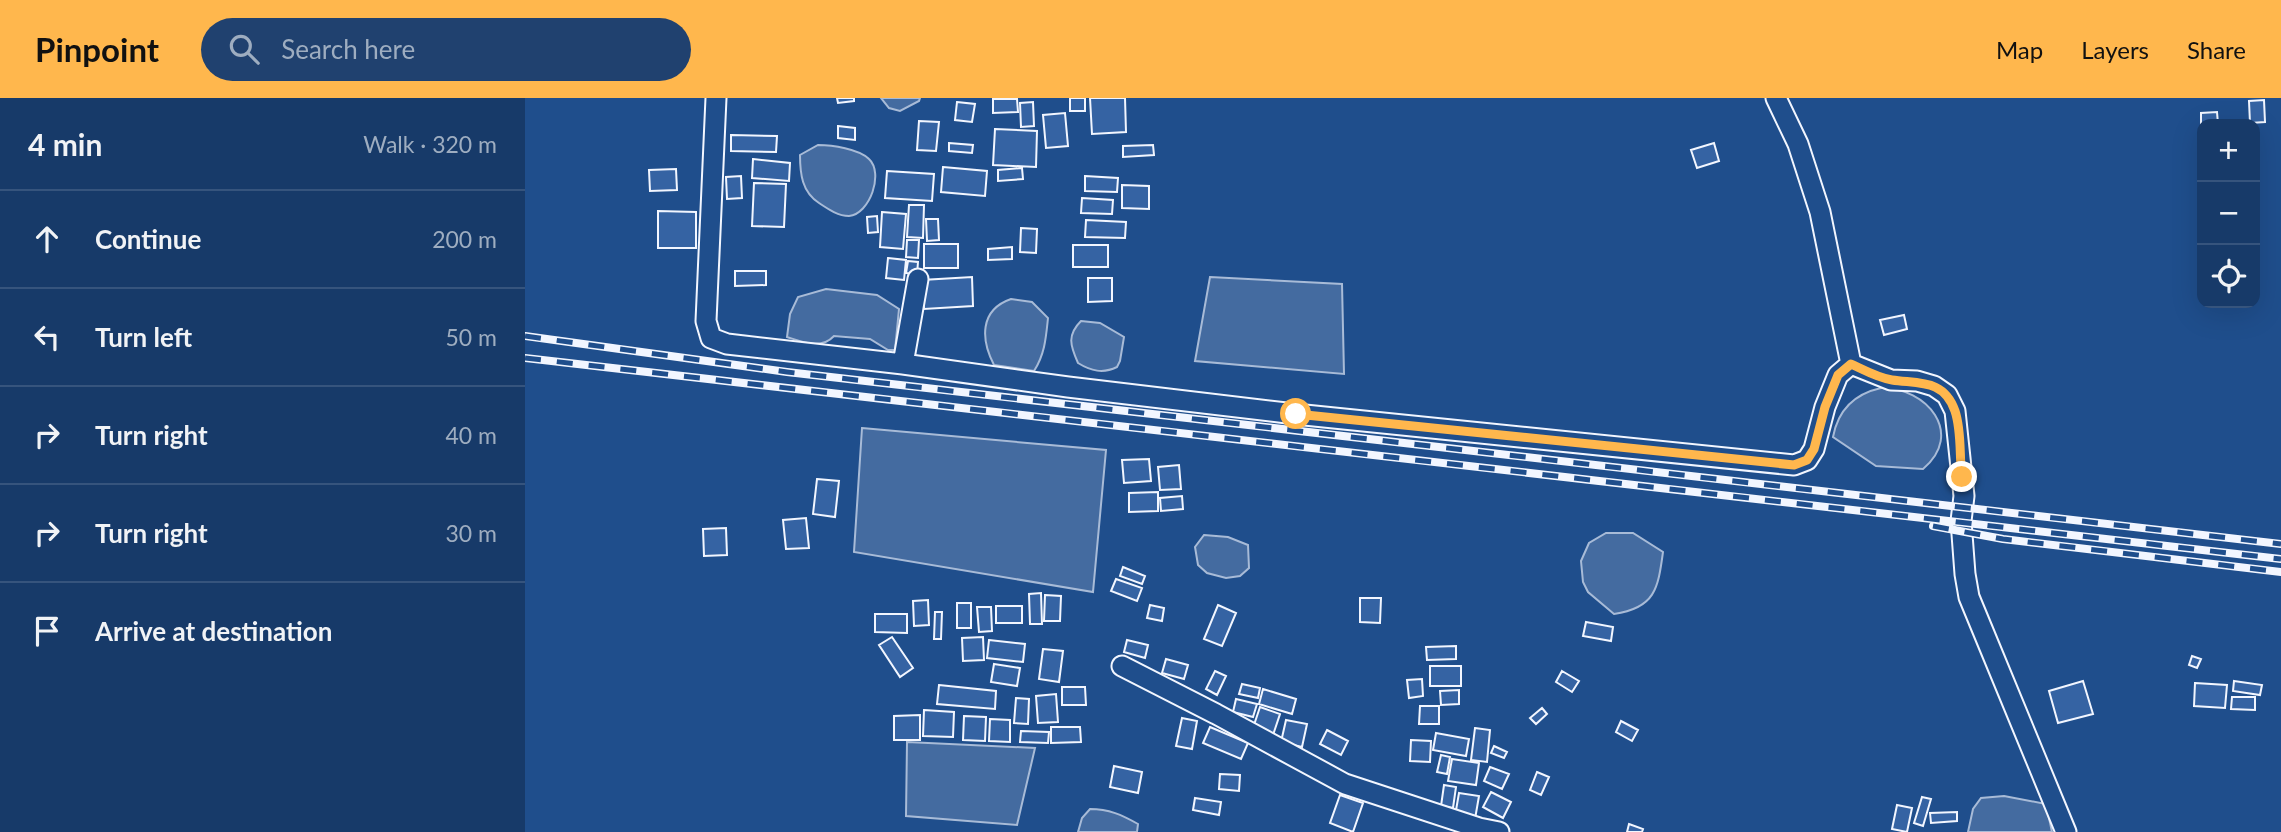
<!DOCTYPE html>
<meta charset="utf-8">
<style>
body{margin:0;font-family:Lato,sans-serif;background:#20416f;color:#f1f3f6}
.controls{position:absolute;right:21px;top:21px;display:grid;overflow:hidden;border-radius:14px;box-shadow:0 7px 28px #0002}
.controls button{width:63px;height:63px;display:grid;place-items:center;padding:0;border:0;border-bottom:2px solid #36547d;background:#173a69;color:#f1f3f6;font:35px sans-serif}
.stop{position:absolute;width:21px;height:21px;margin:-16px;border:5px solid #ffb74d;border-radius:50%;background:#fff}
.stop.end{background:#ffb74d;border-color:#fff;box-shadow:0 2px 7px #0008}
.list{margin:0;padding:0;list-style:none}
h2{display:flex;justify-content:space-between;align-items:center;height:91px;margin:0;padding:0 28px;font-size:30px}
h2 small{font-size:23px;font-weight:400;color:#9eadc0}
.list li{display:grid;grid-template-columns:46px 1fr auto;gap:21px;align-items:center;box-sizing:border-box;height:98px;padding:0 28px;border-top:2px solid #36547d}
.list b{display:block;font-size:26px;white-space:nowrap}
.list em{font-size:23px;font-style:normal;color:#9eadc0}
.icon{flex:none;width:38px;height:38px;fill:none;stroke:currentColor;stroke-width:2;stroke-linecap:round;stroke-linejoin:round}
.map{position:relative;flex:none;width:1756px;height:734px;overflow:hidden}
header{display:flex;align-items:center;gap:42px;box-sizing:border-box;height:98px;padding:0 35px;background:#ffb74d;color:#111}
header strong{font-size:33px}
nav{display:flex;gap:38px;margin-inline-start:auto;font-size:24px}
.search{width:490px;height:63px;background:#20416f;display:flex;align-items:center;gap:18px;box-sizing:border-box;padding:0 24px;border-radius:38px;color:#9eadc0;font-size:26px}
main{display:flex}
aside{flex:1;background:#173a69}
.map>svg:first-child{display:block}
.water{fill:#446ba0;stroke:#a8bbd7;stroke-width:2}
.building{fill:#3563a3;stroke:#f2f6ff;stroke-width:2}
.lines{fill:none;stroke-linecap:round;stroke-linejoin:round}
.minor-casing{stroke:#f2f6ff;stroke-width:23}
.minor{stroke:#1f4e8c;stroke-width:19}
.rail-casing{stroke:#f2f6ff;stroke-width:8}
.rail{stroke:#1f4e8c;stroke-width:5;stroke-dasharray:16;stroke-linecap:butt}
.route{stroke:#ffb74d;stroke-width:9}
</style>
<header>
<strong>Pinpoint</strong>
<div class="search"><svg class="icon" aria-label="search" viewBox="0 0 24 24"><circle cx="10" cy="10" r="6"/><path d="M15 15l6 6"/></svg>Search here</div>
<nav><a>Map</a><a>Layers</a><a>Share</a></nav>
</header>
<main>
<aside>
<h2>4 min<small>Walk · 320 m</small></h2>
<ul class="list">
<li><svg class="icon" aria-label="ahead" viewBox="0 0 24 24"><path d="M12 20V5M6 11l6-6 6 6"/></svg><div><b>Continue</b></div><em>200 m</em></li>
<li><svg class="icon" aria-label="left" viewBox="0 0 24 24"><path d="M17 20v-9H6M10 6l-5 5 5 5"/></svg><div><b>Turn left</b></div><em>50 m</em></li>
<li><svg class="icon" aria-label="right" viewBox="0 0 24 24"><path d="M7 20v-9h11M14 6l5 5-5 5"/></svg><div><b>Turn right</b></div><em>40 m</em></li>
<li><svg class="icon" aria-label="right" viewBox="0 0 24 24"><path d="M7 20v-9h11M14 6l5 5-5 5"/></svg><div><b>Turn right</b></div><em>30 m</em></li>
<li><svg class="icon" aria-label="arrive" viewBox="0 0 24 24"><path d="M6 21V4h12l-3 4 3 4H6"/></svg><div><b>Arrive at destination</b></div></li>
</ul>
</aside>
<div class="map">
<svg width="1756" height="734" viewBox="0 0 1756 734">
<rect width="100%" height="100%" fill="#1f4e8c"/>
<path class="water" d="M356,0H395L394,3L375,13L364,10Z
M293,47C307,47 334,51 344,61C359,75 345,116 324,118C313,118 303,111 294,105C277,94 275,76 275,57Z
M685,179L817,186L819,276L670,263Z
M301,191L352,197L374,211L370,252H363L345,241L309,238C296,252 278,244 262,239L265,216L273,199Z
M486,201L507,204L523,220C521,239 520,256 509,273L469,267C456,242 454,212 486,201Z
M556,223L575,225L599,239L595,263L592,269C578,276 566,273 553,265C545,247 542,237 556,223Z
M1356,290C1402,289 1440,336 1398,371L1351,368L1308,339C1313,312 1329,296 1356,290Z
M337,330L581,352L568,494L329,454Z
M1081,435H1108L1138,454C1133,491 1130,510 1089,516L1063,494L1058,484L1056,463L1064,445Z
M679,437L703,439L723,447L724,470L715,478L701,480L682,475L673,467L670,449Z
M382,644L510,650L492,727L381,718Z
M1479,698L1521,706L1527,734H1443L1448,711L1456,700Z
M565,711C584,711 597,717 613,726L612,734H553L557,720Z"/>
<path class="building" d="M312,0H329V3L313,5Z
M545,0H560V13H545Z
M565,0H600L601,34L567,36Z
M468,1H492L493,14L468,15Z
M1739,2L1740,24L1725,25L1724,3Z
M432,4L450,6L447,24L430,22Z
M508,4L509,28L496,29L495,5Z
M1692,14L1693,26L1676,27V15Z
M540,15L543,48L521,50L518,17Z
M394,23L414,24L411,53L392,52Z
M313,28L330,30V42L313,40Z
M470,31L512,33L511,69L468,67Z
M206,37L252,38L251,54L206,53Z
M424,45L448,47L447,55L424,53Z
M1189,45L1194,63L1172,70L1166,52Z
M628,47L629,57L598,59V48Z
M228,61L265,65L264,83L227,80Z
M418,69L462,73L460,98L416,94Z
M497,70L498,81L473,83V72Z
M151,71L152,92L125,93L124,72Z
M362,73L409,76L407,103L360,100Z
M216,78L217,100L202,101L201,79Z
M560,78L593,80L592,94L560,93Z
M229,85L261,86L259,129L227,128Z
M597,87L624,88V111L597,110Z
M557,100L588,102L587,116L556,115Z
M384,107H399L398,140L382,139Z
M133,113L171,114V150H133Z
M357,114L381,116L378,151L355,149Z
M352,118L353,134L343,135L342,119Z
M401,121H413L414,142L402,143Z
M561,122L601,124L600,140L560,139Z
M496,130L512,131L511,155L495,154Z
M382,142H394L393,160L381,159Z
M399,146H433V170H399Z
M548,147H583V169H548Z
M487,149V161L463,162V151Z
M363,160L381,162L379,182L361,180Z
M383,163L393,164L392,177L381,175Z
M210,173H241V187L210,188Z
M447,179L448,208L399,211L397,182Z
M563,180H587V203L563,204Z
M1379,217L1382,231L1359,237L1355,222Z
M624,361L626,383L599,385L597,362Z
M654,367L656,391L635,392L633,369Z
M292,381L314,383L310,419L288,416Z
M633,394V413L604,414V395Z
M657,398L658,411L636,413L635,400Z
M281,420L284,450L261,451L258,422Z
M201,430L202,457L179,458L178,431Z
M598,469L620,478L617,486L595,478Z
M591,481L617,490L612,503L586,493Z
M516,495L517,526H505L504,496Z
M520,497L536,498L535,523H519Z
M835,500H856L855,525L835,524Z
M403,502L404,527L389,528L388,503Z
M432,505H446V530H432Z
M625,507L639,510L637,523L622,520Z
M693,507L711,515L697,548L679,541Z
M471,508H497V525H471Z
M452,509H466L467,533L454,534Z
M410,514H417L416,541H409Z
M350,516H382V535L350,534Z
M1061,524L1088,529L1086,543L1058,538Z
M367,539L388,570L375,579L354,547Z
M458,539L459,562L438,563L437,540Z
M464,542L500,546L498,564L462,560Z
M602,542L623,547L620,560L599,554Z
M931,548V561L902,562L901,549Z
M518,551L538,553L534,584L514,581Z
M1667,558L1676,561L1672,570L1664,567Z
M641,561L663,567L659,581L637,575Z
M469,566L495,570L492,588L466,584Z
M905,568H936V588H905Z
M690,573L701,578L692,597L681,591Z
M1037,573L1054,583L1047,594L1031,584Z
M897,581L898,598L884,600L882,582Z
M1558,583L1568,616L1533,625L1524,593Z
M1709,583L1737,587L1735,597L1708,593Z
M1670,585L1702,587L1700,610L1669,608Z
M717,586L735,590L733,600L714,596Z
M414,587L471,593L470,611L412,606Z
M537,589H560L561,607H537Z
M738,591L771,601L767,616L734,606Z
M934,592V606L916,607L915,593Z
M531,596L533,624L513,625L511,598Z
M1707,599H1730V612L1706,611Z
M491,600L504,601L503,626L489,625Z
M711,601L732,606L728,619L708,614Z
M895,608H914V626H894Z
M735,609L755,616L748,637L728,630Z
M1017,610L1022,616L1011,626L1005,620Z
M399,612L429,614L428,639L398,638Z
M395,617V642H369V618Z
M439,618L461,619L460,643L438,642Z
M657,620L672,623L667,651L651,648Z
M465,621L485,622V644L464,643Z
M761,622L782,626L777,649L756,644Z
M1096,623L1113,632L1107,643L1091,634Z
M526,629H555L556,644L526,645Z
M685,629L723,645L716,661L678,645Z
M950,630L965,632L962,664L946,662Z
M802,632L823,643L816,657L795,646Z
M496,633L524,634L523,645L495,644Z
M911,635L944,641L941,658L908,652Z
M886,642L906,643L905,664L885,663Z
M969,648L982,654L979,660L966,655Z
M916,657L925,659L922,676L912,674Z
M927,661L954,665L951,687L923,683Z
M589,668L617,674L613,695L585,689Z
M965,669L984,676L977,691L959,683Z
M1012,674L1024,679L1016,697L1005,692Z
M695,676L715,677L714,693L694,691Z
M919,687L931,689L928,710L916,708Z
M966,694L986,704L978,720L958,709Z
M934,695L954,698L950,721L930,718Z
M815,697L838,705L828,734L805,725Z
M1397,699L1406,701L1398,728L1389,725Z
M670,700L696,704L694,717L668,712Z
M1372,707L1387,710L1382,734L1367,731Z
M1432,714V723L1406,725L1405,715Z
M1104,726L1118,731L1117,734H1102Z"/>
<g class="lines">
<g class="minor-casing">
<path id="minor" d="M191,0L181,223L186,240L202,246L378,266
M1251,0L1273,46L1295,114L1326,266L1366,282L1392,283L1409,288L1422,297L1430,313L1439,398L1436,423L1440,476L1444,499L1541,734
M393,181L378,266L543,289L770,316L1269,367L1282,362L1289,351L1300,309L1313,277L1326,266
M597,568L691,616L820,686L954,730L974,734"/>
</g>
<use href="#minor" class="minor"/>
<g class="rail-casing">
<path id="rail" d="M0,238L262,274L1756,446
M0,260L1756,461
M1408,428L1478,441L1756,474"/>
</g>
<use href="#rail" class="rail"/>
</g>
<g class="lines">
<path class="route" d="M771,316L1269,367L1282,362L1289,351L1300,309L1313,277L1326,266C1339,272 1353,280 1367,282C1394,286 1419,281 1430,313C1437,334 1434,358 1437,379"/>
</g>
</svg>
<div class="controls">
<button>+</button>
<button>−</button>
<button><svg class="icon" aria-label="locate" viewBox="0 0 24 24"><circle cx="12" cy="12" r="6"/><path d="M12 2v4M12 18v4M2 12h4M18 12h4"/></svg></button>
</div>
<div class="stop" style="left:771px;top:316px"></div>
<div class="stop end" style="left:1437px;top:379px"></div>
</div>
</main>
